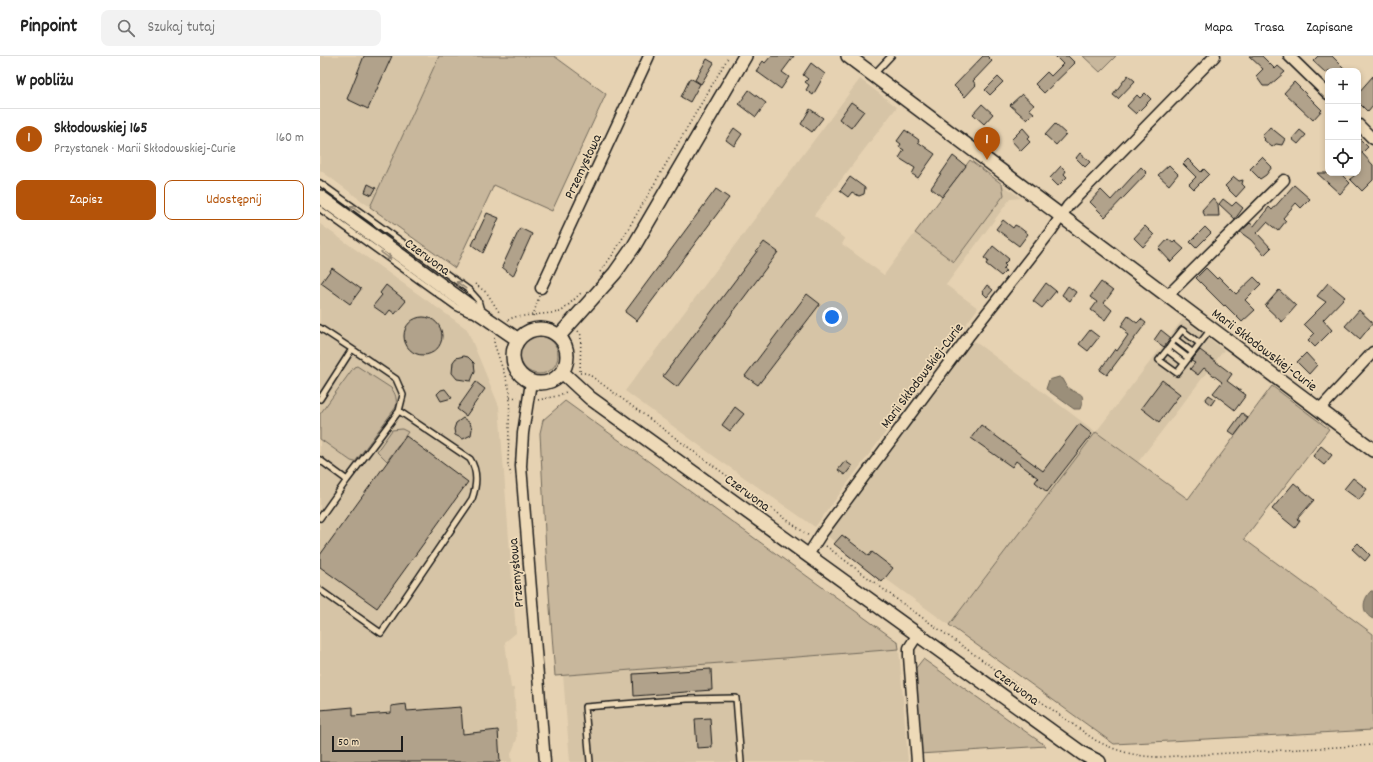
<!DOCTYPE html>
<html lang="pl">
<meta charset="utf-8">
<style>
body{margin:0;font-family:Dekko,sans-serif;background:#f2f2f2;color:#222}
.controls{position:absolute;right:12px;top:12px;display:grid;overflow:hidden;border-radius:8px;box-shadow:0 2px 6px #0003}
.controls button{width:36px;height:36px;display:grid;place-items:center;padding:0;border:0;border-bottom:1px solid #e0e0e0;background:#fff;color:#222;font:20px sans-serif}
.scale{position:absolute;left:12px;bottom:10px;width:71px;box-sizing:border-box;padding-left:4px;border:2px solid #1c1c1c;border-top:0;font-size:11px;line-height:14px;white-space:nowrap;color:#1c1c1c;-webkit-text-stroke:3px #eedab8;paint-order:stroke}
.you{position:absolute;left:512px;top:261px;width:14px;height:14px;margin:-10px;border:3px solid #fff;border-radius:50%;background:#1a73e8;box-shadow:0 0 0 6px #1a73e833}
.badge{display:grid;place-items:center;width:26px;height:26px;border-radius:50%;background:#b45309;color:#fff;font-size:13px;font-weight:700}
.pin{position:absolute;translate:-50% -33px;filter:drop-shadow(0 1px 2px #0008)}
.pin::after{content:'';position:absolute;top:21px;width:14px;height:12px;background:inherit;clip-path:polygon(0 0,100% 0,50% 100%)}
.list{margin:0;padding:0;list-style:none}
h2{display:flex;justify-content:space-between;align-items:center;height:52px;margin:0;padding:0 16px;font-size:17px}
h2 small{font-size:13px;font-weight:400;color:#767676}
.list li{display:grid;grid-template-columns:26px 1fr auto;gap:12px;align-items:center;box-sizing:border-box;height:60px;padding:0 16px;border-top:1px solid #e0e0e0}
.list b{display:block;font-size:15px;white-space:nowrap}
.list p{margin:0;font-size:13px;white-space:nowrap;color:#767676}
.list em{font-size:13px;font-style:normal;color:#767676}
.actions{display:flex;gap:8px;padding:12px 16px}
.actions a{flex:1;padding:9px 0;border:1px solid #b45309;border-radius:8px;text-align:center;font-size:14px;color:#b45309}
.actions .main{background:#b45309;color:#fff}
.icon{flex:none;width:22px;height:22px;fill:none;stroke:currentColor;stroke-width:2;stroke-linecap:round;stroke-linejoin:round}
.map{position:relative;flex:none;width:1053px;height:706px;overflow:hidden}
header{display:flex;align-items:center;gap:24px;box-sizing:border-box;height:56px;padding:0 20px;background:#fff;border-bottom:1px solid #e0e0e0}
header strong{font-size:19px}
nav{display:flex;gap:22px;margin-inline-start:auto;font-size:14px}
.search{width:280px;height:36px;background:#f2f2f2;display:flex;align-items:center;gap:10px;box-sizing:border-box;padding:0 14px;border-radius:8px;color:#767676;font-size:15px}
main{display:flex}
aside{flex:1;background:#fff}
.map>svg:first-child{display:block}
.built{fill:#d6c4a6}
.green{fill:#c8b79c;stroke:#726a5c}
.water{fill:#9b8f7a;stroke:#686154}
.building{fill:#b1a28b;stroke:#1c1c1c}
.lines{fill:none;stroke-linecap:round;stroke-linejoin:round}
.lane-casing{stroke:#1c1c1c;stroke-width:8}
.street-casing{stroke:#1c1c1c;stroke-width:13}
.secondary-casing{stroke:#1c1c1c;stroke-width:16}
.path{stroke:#1c1c1c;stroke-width:1.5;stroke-dasharray:1 3;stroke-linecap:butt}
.lane{stroke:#eedab8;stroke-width:5}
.street{stroke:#eedab8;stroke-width:10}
.secondary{stroke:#eedab8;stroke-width:13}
.oneway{stroke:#908472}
.labels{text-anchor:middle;stroke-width:3.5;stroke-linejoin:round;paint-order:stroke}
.street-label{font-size:14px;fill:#1c1c1c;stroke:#eedab8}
</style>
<header>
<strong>Pinpoint</strong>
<div class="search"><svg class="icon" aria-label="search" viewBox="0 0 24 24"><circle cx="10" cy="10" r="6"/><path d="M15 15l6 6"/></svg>Szukaj tutaj</div>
<nav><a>Mapa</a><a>Trasa</a><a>Zapisane</a></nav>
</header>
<main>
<aside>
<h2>W pobliżu<small></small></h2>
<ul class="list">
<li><span class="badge">1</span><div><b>Skłodowskiej 165</b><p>Przystanek · Marii Skłodowskiej-Curie</p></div><em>160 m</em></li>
</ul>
<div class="actions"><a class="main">Zapisz</a><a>Udostępnij</a></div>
</aside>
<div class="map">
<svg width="1053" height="706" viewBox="0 0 1053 706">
<rect width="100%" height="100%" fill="#e6d2b2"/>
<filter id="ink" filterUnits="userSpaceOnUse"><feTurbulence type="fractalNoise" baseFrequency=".025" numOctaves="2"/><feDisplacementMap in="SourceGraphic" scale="8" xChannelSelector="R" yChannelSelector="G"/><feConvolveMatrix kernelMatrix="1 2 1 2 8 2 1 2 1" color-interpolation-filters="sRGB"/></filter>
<g filter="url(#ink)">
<path class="built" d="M0,0H119L50,151L0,114Z
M540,23L577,51L494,159L525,183L522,188L564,219L595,177L634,206L684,139L682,128L701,142L690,143L626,229L658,252L495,471L395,401L305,335Z
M0,168L147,273L179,350L196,577L185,586L191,632H194L197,683L191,698L192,706H0Z
M863,263L904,294L818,406L776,376L629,569L507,480L654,285L776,376Z
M579,593L588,706H250L243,619Z"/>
<path class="green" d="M119,0H234L286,38L232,155L174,129L135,212L50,151Z
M763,0H796L780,16Z
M650,104L682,128L684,139L634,206L595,177Z
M200 299a19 19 0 1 1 38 0a19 19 0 1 1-38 0Z
M37,310L71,332C76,338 77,343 76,351L35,406L31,405L0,383V358L34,311Z
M952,330L1009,373L924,483L1053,578V674L794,688L629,569L776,376L868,443Z
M245,345L578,586L579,593L235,620L226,496L220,377L223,364Z
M82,373L88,376L67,405L57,395L72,374Z
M603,603L726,690L599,698L592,617Z"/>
<path class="water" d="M739,321L743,323L748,332C759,340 767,334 760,353H754L726,333L729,324Z
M1051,535H1053V563C1041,557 1042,544 1051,535Z"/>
<path class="building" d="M44,0H72L48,53L27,43Z
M451,0H474L462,16L469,21L461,33L436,15L443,5L445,7Z
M663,0H667L672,5L653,25L656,29L645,41L634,30Z
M735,0H748L755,7L724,37L715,28L727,16L731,20L743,8Z
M929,0H942L955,13L958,10L965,16L949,30H943L936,20L943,13Z
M998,0H1012L1027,15H1008L1006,17L993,5Z
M387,3L394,7L381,28L375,24Z
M491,7L505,18L493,39L486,34L489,29L485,26L488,23L483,19Z
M808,19L815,25L798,43L793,39Z
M1053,20V50L1048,56L1038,46V37Z
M678,21L683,26L670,39L665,34Z
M370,22L380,28L370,46L361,41Z
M974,26L1002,54L993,64L964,37Z
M429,34L446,47L436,61L419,48Z
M825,37L831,43L816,58L807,50L817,39L820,42Z
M702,38L714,49L709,53L714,57L707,64L690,49Z
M531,46L544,55L531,72L519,63Z
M662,48L673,58L664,68L653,58Z
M490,53L503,62L492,76L481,68Z
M735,68L746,78L736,89L725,79Z
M950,71L965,83L962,89L956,88L952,91L944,84L945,83L942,80Z
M414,72L422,78L414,90L406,84Z
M703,72L710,80L707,83L710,86L701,95L691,84Z
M585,74L599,84L598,86L615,98L598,122L592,118L595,112L579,102L584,94L579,91L581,88L577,85Z
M980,74L986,79L978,88L972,83Z
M1038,81L1048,91L1042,97L1053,109V124L1042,135L1030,123L1038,117Z
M760,97L770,106L765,111L756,102Z
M633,100L646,110L622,141L611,132Z
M942,101L952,111L946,119L940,123L930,113Z
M868,103L881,116L884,113L889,118L874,133L869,128L876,121L863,108Z
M849,109L858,118L849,129L838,119Z
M741,110L746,115L744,118L747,121L738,130L730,122Z
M821,111L827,117L785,161L770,146L781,134L791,144Z
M997,117H1020L1030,127L1020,138Z
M530,121L545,132L544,138L539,140L532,136L528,141L520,135Z
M914,121L919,125L923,124L922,128L925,131L916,141L905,130Z
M48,128L56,132L52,139L45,136Z
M974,129L990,143L981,152L976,147L963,162L966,165L958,175L947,166L937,177L951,192L944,199L931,184L920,176L930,167L934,170L949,151L952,154Z
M396,133L409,142L317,265L305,256Z
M893,142L898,148L899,160H885L882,154Z
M903,143L912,150L916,146L923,152L915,163L899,148Z
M167,157L179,162L163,197L152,189Z
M683,164L693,172L695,169L699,171L708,178L699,190L676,173Z
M825,170L834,179L823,191L814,182Z
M885,171L891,177L876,192L870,186Z
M200,172L212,178L193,220L182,211Z
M848,183L853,187L855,185L864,193L851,206L839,193Z
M444,186L458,196L357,331L343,320Z
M673,190L689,203L684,208L686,210L683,213L686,215L681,220L666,208L668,205L664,202Z
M12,212L41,233L30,248L1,227Z
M886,212L897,223L899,221L916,238L934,221L941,228L925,244L935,254L922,266L905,249L904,250L876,222Z
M781,226L793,235L784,247L792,254L785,264L771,254L777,246L770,241Z
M726,227L736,235L722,252L713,245Z
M1008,227L1025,241L1003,264L1012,274L995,291L988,284L994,278L984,268L1006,246L997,240Z
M66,229L86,245L75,258L70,254L66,259L53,250L62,239L60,237Z
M667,229L673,234L667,241L662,236Z
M748,230L756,236L750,245L742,239Z
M959,234L976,250L962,266L945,250Z
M487,238L500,248L438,329L425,320Z
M1039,254L1053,267L1040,283L1025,270Z
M808,260L817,267L821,263L826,267L787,319L780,314L795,293L797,295L808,279L805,277L807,275L801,270Z
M84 280a19 19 0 1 1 38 0a19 19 0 1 1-38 0Z
M770,274L779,281L768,295L759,288Z
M841,274L851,282L844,291L834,284Z
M880,294L912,318L907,325L926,339L915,354L893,337L902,326L884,312L878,319L870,313L875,307L871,305Z
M986,297L997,309L989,318L977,306Z
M144,300L148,301L154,307L155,315L151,325L137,323L132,317L133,306L136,302Z
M842,324L860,338L839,366L821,352Z
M156,326L165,333L146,360L137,353Z
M125,333L132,342L121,345L117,338L121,334Z
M889,339L895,343L891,349L885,344Z
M415,351L424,358L410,375L402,369Z
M922,357L928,362L915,379L909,375Z
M143,362L150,367L152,373L151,379L143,383L135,379L134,373L136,367Z
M759,368L772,378L727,436L715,426L718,422L696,405L692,411L651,382L661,369L723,415Z
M86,380L148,426L57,552L0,511V499Z
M1001,390L1012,399L1004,409L993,400Z
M525,405L532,410L525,419L518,414Z
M1033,422L1047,433L1039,444L1024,433Z
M974,427L994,444L977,463L980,465L975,472L952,453Z
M522,479L549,500L552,496L573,512L562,526L514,488Z
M1038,487L1050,499L1045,505L1032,493Z
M391,613L392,634L314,640L313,618Z
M86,648L87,655L141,651L143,678L178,674L180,706H0V654L33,651V660L71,657V650Z
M390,662L392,691L377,692L375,663Z"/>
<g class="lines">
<g class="lane-casing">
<path id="lane" d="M554,18L571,0
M0,127L149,234L158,244L161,255
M0,153L136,251L148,257L154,258
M0,272L32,293L0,343
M855,283L862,274L879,287
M851,289L855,283L872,296
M849,292L851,289L868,302
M864,307L847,294L839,304L857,317L891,273
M0,404L27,424L0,462
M27,424L79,355
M0,534L61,577L152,443C157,429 158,415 150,403L79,355L83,339L76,323L32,293
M270,706L265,651L367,643L416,642L421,706"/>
</g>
<g class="street-casing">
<path id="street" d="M969,0L1008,38
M1038,68L1053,83
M221,232L329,0
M847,240L964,124
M211,326L203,377L201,410L225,706
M999,354L1053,296
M488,499L502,477L648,281L731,175L748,150L895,0
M597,706L589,600V592L598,578"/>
</g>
<g class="secondary-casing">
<path id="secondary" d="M528,0L1053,394
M0,141L162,259L197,283
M193 300a27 27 0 1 1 54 0a27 27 0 1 1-54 0Z
M239,280L295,217L314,190L425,0
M242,316L270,342L763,698L779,706"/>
</g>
<path class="path" d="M280,216L294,197L409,0
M155,228L167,237L179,256
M213,260L219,240
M188,264L194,261L241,256L261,237
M258,275L261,279L260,317
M175,282L174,287L190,335L188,408L191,419
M260,317H267L489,480
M190,342L198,341
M218,344L237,340L246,336
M506,490L579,545L775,684C796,695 816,701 840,701L1053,689"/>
<use href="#lane" class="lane"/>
<use href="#street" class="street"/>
<use href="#secondary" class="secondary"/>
</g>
<defs><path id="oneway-shaft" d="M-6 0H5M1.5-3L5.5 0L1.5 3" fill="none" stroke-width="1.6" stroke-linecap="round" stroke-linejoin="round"/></defs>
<g class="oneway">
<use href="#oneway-shaft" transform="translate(35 153) rotate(-144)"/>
<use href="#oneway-shaft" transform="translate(66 200) rotate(36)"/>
<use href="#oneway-shaft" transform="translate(141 229) rotate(-144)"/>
</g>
</g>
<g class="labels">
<g class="street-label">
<text transform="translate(262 110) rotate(-65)" y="5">Przemysłowa</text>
<text transform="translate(108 200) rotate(36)" y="5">Czerwona</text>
<text transform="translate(945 293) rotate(37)" y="5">Marii Skłodowskiej-Curie</text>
<text transform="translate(601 319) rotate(-53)" y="5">Marii Skłodowskiej-Curie</text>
<text transform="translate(428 436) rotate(36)" y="5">Czerwona</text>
<text transform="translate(195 517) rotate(-95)" y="5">Przemysłowa</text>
<text transform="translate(697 630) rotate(36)" y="5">Czerwona</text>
</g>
</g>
</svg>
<div class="controls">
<button>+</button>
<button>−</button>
<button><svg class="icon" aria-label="locate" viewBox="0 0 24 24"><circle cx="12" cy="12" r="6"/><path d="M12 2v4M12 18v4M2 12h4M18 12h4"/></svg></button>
</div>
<div class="scale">50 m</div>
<div class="you"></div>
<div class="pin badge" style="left:667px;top:104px">1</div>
</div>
</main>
